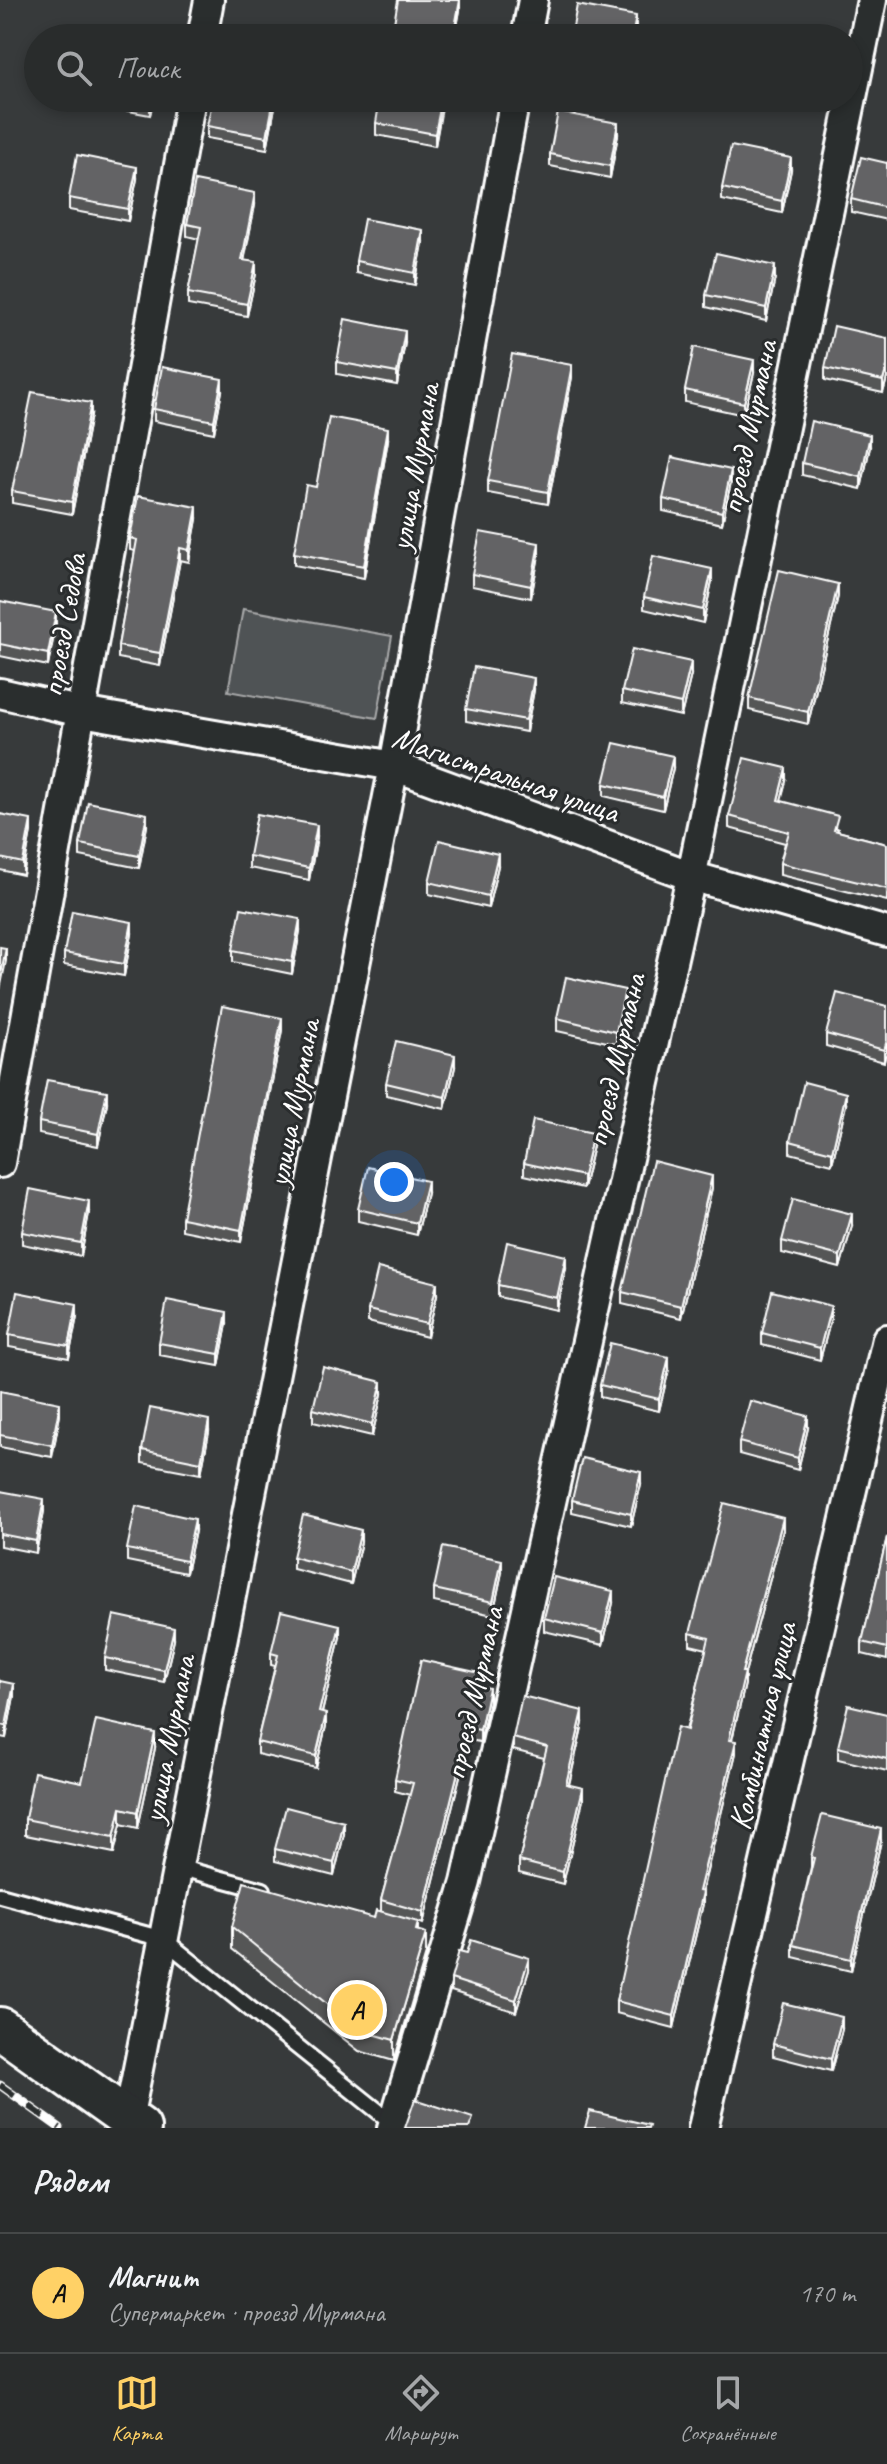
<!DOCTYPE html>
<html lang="ru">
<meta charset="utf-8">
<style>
body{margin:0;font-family:Caveat,sans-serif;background:#313434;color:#f1f3f6}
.you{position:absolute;left:394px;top:1182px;width:28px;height:28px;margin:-20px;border:6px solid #fff;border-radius:50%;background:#1a73e8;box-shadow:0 0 0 12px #1a73e833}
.badge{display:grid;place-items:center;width:52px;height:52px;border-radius:50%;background:#ffd166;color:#111;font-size:26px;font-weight:700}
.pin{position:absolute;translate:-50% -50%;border:4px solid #fff;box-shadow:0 2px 8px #0006}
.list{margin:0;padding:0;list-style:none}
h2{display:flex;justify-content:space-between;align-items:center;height:104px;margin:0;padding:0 32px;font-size:34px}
h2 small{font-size:26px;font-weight:400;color:#a5a7a9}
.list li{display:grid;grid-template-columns:52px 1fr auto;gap:24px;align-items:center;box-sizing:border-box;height:120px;padding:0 32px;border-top:2px solid #454848}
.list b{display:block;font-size:30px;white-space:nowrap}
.list p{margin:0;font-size:26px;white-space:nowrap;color:#a5a7a9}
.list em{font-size:26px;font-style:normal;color:#a5a7a9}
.icon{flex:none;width:44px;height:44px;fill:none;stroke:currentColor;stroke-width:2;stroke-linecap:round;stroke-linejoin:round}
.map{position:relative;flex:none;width:887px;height:2128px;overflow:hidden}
.search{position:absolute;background:#292c2c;box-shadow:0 4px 12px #0003;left:24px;right:24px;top:24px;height:88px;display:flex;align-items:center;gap:20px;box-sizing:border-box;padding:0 28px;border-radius:44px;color:#a5a7a9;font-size:30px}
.sheet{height:224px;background:#292c2c}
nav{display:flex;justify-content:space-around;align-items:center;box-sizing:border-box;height:112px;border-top:2px solid #454848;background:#292c2c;font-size:22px;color:#a5a7a9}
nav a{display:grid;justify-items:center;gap:4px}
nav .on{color:#ffd166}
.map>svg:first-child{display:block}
.green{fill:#505354;stroke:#a8a9aa;stroke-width:2}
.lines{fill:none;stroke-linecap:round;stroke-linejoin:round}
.lane-casing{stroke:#fff;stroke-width:20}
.street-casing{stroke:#fff;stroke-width:34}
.secondary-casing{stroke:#fff;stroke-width:46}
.lane{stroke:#2a2d2e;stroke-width:14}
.street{stroke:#2a2d2e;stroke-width:28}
.secondary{stroke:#2a2d2e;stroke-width:40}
.rail-casing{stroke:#fff;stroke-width:9}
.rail{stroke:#2a2d2e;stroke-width:6;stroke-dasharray:18;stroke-linecap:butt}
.wall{fill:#555657;stroke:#fff;stroke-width:2}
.shaded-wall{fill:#454647;stroke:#fff;stroke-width:2}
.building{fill:#636465;stroke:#fff;stroke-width:2}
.labels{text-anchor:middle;stroke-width:6;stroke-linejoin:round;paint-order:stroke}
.street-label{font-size:32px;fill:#fff;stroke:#2a2d2e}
</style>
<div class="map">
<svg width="887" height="2128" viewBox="0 0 887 2128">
<rect width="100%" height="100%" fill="#373a3b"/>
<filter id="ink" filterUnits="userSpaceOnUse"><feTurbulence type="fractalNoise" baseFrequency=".0125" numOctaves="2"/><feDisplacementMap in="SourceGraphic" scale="16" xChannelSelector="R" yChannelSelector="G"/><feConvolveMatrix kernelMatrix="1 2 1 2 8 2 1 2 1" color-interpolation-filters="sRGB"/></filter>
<g filter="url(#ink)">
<path class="green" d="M243,609L392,636L377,718L228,691Z"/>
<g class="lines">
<g class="lane-casing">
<path id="lane" d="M177,1867L263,1890
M0,1895L163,1939L394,2124"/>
</g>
<g class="street-casing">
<path id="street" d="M202,38L209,0
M526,38L533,0
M0,693L82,712L394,766L691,876L887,932
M0,1163L191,98
M128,2120L394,766L515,98
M392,2128L466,1882L695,859L872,0
M703,2128L887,1339"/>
</g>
<g class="secondary-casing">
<path id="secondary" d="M0,2028L140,2128"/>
</g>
<use href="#lane" class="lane"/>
<use href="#street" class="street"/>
<use href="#secondary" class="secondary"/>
<g class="rail-casing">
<path id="rail" d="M0,2085L60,2128"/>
</g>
<use href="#rail" class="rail"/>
</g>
<path class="wall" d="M460,10L455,38H393V29Z
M91,98H154L150,115L91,104Z
M443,98L435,146L376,135V123Z
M275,107L267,149L207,138V126Z
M618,135L610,178L550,166V154Z
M887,163V220L851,212V199Z
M791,170L782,213L722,200V188Z
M137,179L128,221L69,210V198Z
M255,205L244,260L256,274L247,316L188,305V293L199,239L187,236V224Z
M423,243L415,285L356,273V261Z
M775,278L766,321L706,307V295Z
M887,338V378L883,393L825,380V368Z
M405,343L397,385L337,374V362Z
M754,373L744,415L685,402V390Z
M572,377L548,504L488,493V481Z
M222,391L214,433L154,421V409Z
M91,415L72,514L12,503V491Z
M388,440L364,578L294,565V553L316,487Z
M870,447L861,489L802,475V463Z
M731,482L722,524L663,511V499Z
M197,519L189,562L180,560L160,666L118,658V646L135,551L130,550V538Z
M539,555L531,598L472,586V574Z
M712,581L703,623L644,609V597Z
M838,596L808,724L749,710V698Z
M0,601L56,624L48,666L0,656Z
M691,675L681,716L622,703V691Z
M534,690L526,732L466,721V709Z
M673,768L663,810L604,796V784Z
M786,781L780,801L838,829L837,831L887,844V901L780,875V863L785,843L729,828V816Z
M0,814L31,832L23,875L0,870Z
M147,826L139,868L80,856V844Z
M317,837L309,880L249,868V856Z
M498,866L488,908L429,894V882Z
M300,931L292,974L233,962V950Z
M132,934L124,976L64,965V953Z
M625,1002L616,1044L557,1031V1018Z
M887,1006L884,1062L826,1046V1034Z
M282,1030L241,1242L182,1230V1218Z
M455,1067L445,1109L386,1095V1083Z
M107,1103L98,1146L39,1134V1122Z
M846,1105L832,1164L790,1153V1141Z
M593,1146L583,1188L524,1175V1163Z
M712,1188L681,1318L622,1304V1292Z
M427,1193L417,1235L358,1221V1209Z
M89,1213L81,1256L22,1244V1232Z
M852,1226L840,1268L782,1253V1241Z
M566,1268L557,1310L498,1297V1285Z
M437,1295L427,1337L368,1322V1310Z
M77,1316L69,1358L9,1347V1335Z
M831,1318L820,1360L762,1345V1333Z
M227,1324L219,1366L159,1355V1343Z
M669,1369L659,1411L600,1397V1385Z
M0,1393L60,1415L52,1457L0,1447Z
M382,1394L372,1436L313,1422V1409Z
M808,1428L798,1470L739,1454V1442Z
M209,1432L201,1474L142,1463V1450Z
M641,1484L631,1526L572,1512V1500Z
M0,1491L44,1511L36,1553L0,1546Z
M783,1530L745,1673V1684L732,1740L736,1753L702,1892L703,1904L674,2028L616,2013V2001L707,1649L690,1645V1633Z
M195,1531L186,1573L127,1561V1549Z
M887,1537V1660L862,1654V1642Z
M361,1542L351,1584L293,1569V1557Z
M502,1572L493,1615L434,1602V1589Z
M613,1603L603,1645L544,1631V1618Z
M340,1637L322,1713L326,1726L316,1768L257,1754V1742L275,1666L271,1665V1653Z
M174,1640L164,1682L105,1670V1658Z
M0,1681L14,1696L6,1738L0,1737Z
M480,1686L489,1700L480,1742L469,1740L423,1924L418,1922V1930L426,1954L394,2061L359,2051L232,1949V1927L374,1918L381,1912V1900L410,1795L395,1791V1779Z
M887,1714V1771L838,1759V1747Z
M583,1723L569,1785L583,1800L563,1884L519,1873V1861L544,1758L513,1750V1738Z
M155,1748L138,1828L121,1824L114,1853L25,1835V1819Z
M344,1834L334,1876L275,1861V1849Z
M881,1841L851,1971L793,1957V1945L811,1867V1857Z
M529,1970L516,2012L451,1991V1979Z
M842,2029L831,2071L773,2056V2044Z"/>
<path class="shaded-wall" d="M460,0V10L455,38H453Z
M636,16V28L635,38H632Z
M151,98H154L150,115V103Z
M275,98V107L267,149V137Z
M442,98H443V103L435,146V134Z
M618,123V135L610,178V166Z
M791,158V170L782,213V201Z
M137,167V179L128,221V209Z
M255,193V205L242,272V260Z
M423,230V243L415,285V273Z
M256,262V274L247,316V304Z
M775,266V278L766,321V308Z
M405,331V343L397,385V373Z
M754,360V373L744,415V403Z
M572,365V377L548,504V492Z
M887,366V378L883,393V381Z
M222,379V391L214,433V421Z
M91,403V415L72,514V502Z
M388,428V440L364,578V566Z
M870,435V447L861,489V477Z
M731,470V482L722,524V512Z
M197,507V519L189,562V550Z
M539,543V555L531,598V586Z
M180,548V560L160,666V653Z
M712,569V581L703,623V610Z
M838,584V596L808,724V712Z
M56,612V624L48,666V654Z
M691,662V675L681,716V704Z
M534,678V690L526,732V720Z
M673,756V768L663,810V797Z
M786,768V781L778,812V800Z
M147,814V826L139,868V856Z
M31,820V832L23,875V863Z
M317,825V837L309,880V868Z
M498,854V866L488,908V896Z
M300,919V931L292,974V962Z
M132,922V934L124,976V964Z
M6,948V961L0,990V978Z
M625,990V1002L616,1044V1032Z
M282,1018V1030L241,1242V1230Z
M887,1040V1052L884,1062V1050Z
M455,1055V1067L445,1109V1097Z
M107,1091V1103L98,1146V1134Z
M846,1093V1105L832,1164V1152Z
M593,1133V1146L583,1188V1176Z
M712,1176V1188L681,1318V1306Z
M427,1181V1193L417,1235V1223Z
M89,1201V1213L81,1256V1243Z
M852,1214V1226L840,1268V1256Z
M566,1256V1268L557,1310V1298Z
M437,1283V1295L427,1337V1324Z
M77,1304V1316L69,1358V1346Z
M831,1306V1318L820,1360V1348Z
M227,1312V1324L219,1366V1354Z
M669,1357V1369L659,1411V1399Z
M382,1382V1394L372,1436V1424Z
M60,1403V1415L52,1457V1445Z
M808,1416V1428L798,1470V1458Z
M209,1420V1432L201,1474V1462Z
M641,1472V1484L631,1526V1514Z
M44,1499V1511L36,1553V1541Z
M783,1518V1530L745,1673V1684L729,1752V1740L742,1672Z
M195,1519V1531L186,1573V1561Z
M361,1530V1542L351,1584V1572Z
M502,1560V1572L493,1615V1602Z
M613,1591V1603L603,1645V1633Z
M340,1625V1637L319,1725V1712Z
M174,1628V1640L164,1682V1670Z
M14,1684V1696L6,1738V1726Z
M489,1688V1700L480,1742V1730Z
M583,1711V1723L566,1796V1784Z
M326,1714V1726L316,1768V1756Z
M469,1728V1740L423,1924V1912Z
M155,1733V1748L138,1828V1812Z
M736,1741V1753L699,1903V1891Z
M583,1788V1800L563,1884V1872Z
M121,1808V1824L114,1853V1837Z
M344,1822V1834L334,1876V1863Z
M881,1829V1841L851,1971V1959Z
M703,1892V1904L674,2028V2016Z
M426,1933V1954L394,2061V2040Z
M529,1958V1970L516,2012V2000Z
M842,2017V2029L831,2071V2059Z"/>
<path class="building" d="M398,0H460L453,38H442L393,29Z
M577,5L636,16L632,38H571Z
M757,31L791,38H755Z
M125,98H151L150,103Z
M213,98H274L267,137L207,126Z
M380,98H442L435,134L376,123Z
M558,112L618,123L610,166L550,154Z
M731,146L791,158L782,201L722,188Z
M77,155L137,167L128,209L69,198Z
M861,157L887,163V208L851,199Z
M195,181L255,193L242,260L256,262L247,304L188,293L201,227L187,224Z
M364,219L423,230L415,273L356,261Z
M716,253L775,266L766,308L706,295Z
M345,319L405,331L397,373L337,362Z
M834,326L887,338V366L883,381L825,368Z
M694,347L754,360L744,403L685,390Z
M512,354L572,365L548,492L488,481Z
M162,367L222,379L214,421L154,409Z
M32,392L91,403L72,502L12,491Z
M329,417L388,428L364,566L294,553L306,485L316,487Z
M811,421L870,435L861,477L802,463Z
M672,457L731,470L722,512L663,499Z
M138,496L197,507L189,550L180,548L160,653L118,646L137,540L130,538Z
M480,532L539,543L531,586L472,574Z
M653,556L712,569L703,610L644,597Z
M779,570L838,584L808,712L749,698Z
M0,601L56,612L48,654L0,644Z
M632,649L691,662L681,704L622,691Z
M474,667L534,678L526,720L466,709Z
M614,743L673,756L663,797L604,784Z
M744,758L786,768L778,800L838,816L834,830L887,844V889L780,863L789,832L729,816Z
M88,802L147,814L139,856L80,844Z
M0,814L31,820L23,863L0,858Z
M257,814L317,825L309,868L249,856Z
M439,840L498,854L488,896L429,882Z
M241,908L300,919L292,962L233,950Z
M72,911L132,922L124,964L64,953Z
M0,947L6,948L0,978Z
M566,977L625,990L616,1032L557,1018Z
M837,993L887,1006V1040L884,1050L826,1034Z
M222,1006L282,1018L241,1230L182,1218Z
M396,1041L455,1055L445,1097L386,1083Z
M47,1080L107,1091L98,1134L39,1122Z
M804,1082L846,1093L832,1152L790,1141Z
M533,1120L593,1133L583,1176L524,1163Z
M653,1161L712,1176L681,1306L622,1292Z
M368,1167L427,1181L417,1223L358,1209Z
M30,1189L89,1201L81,1243L22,1232Z
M793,1199L852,1214L840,1256L782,1241Z
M507,1242L566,1256L557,1298L498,1285Z
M378,1268L437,1283L427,1324L368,1310Z
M772,1291L831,1306L820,1348L762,1333Z
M17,1292L77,1304L69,1346L9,1335Z
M167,1300L227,1312L219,1354L159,1343Z
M610,1343L669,1357L659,1399L600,1385Z
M323,1367L382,1382L372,1424L313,1409Z
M0,1391L60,1403L52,1445L0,1435Z
M750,1401L808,1416L798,1458L739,1442Z
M150,1408L209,1420L201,1462L142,1450Z
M582,1458L641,1472L631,1514L572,1500Z
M0,1491L44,1499L36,1541L0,1534Z
M724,1503L783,1518L742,1672H745L729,1740L736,1741L699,1891L703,1892L674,2016L616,2001L677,1727L687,1730L709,1638L690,1633Z
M136,1506L195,1519L186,1561L127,1549Z
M303,1515L361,1530L351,1572L293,1557Z
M887,1537V1648L862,1642Z
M443,1547L502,1560L493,1602L434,1589Z
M554,1577L613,1591L603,1633L544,1618Z
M281,1611L340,1625L319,1712L326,1714L316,1756L257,1742L278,1655L271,1653Z
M114,1615L174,1628L164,1670L105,1658Z
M421,1660L480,1673L477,1685L489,1688L480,1730L469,1728L423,1912L381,1900L413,1783L395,1779Z
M0,1681L14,1684L6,1726L0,1725Z
M522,1696L583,1711L566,1784L583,1788L563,1872L519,1861L547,1747L513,1738Z
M848,1705L887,1714V1759L838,1747Z
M96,1720L155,1733L138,1812L121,1808L114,1837L25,1819L34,1772L82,1782Z
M286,1807L344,1822L334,1863L275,1849Z
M822,1815L881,1829L851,1959L793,1945L814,1858L811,1857Z
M244,1882L374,1918L376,1910L418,1922L416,1930L426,1933L394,2040L359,2030L232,1927Z
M471,1940L529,1958L516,2000L451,1979L459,1951L467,1953Z
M783,2003L842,2017L831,2059L773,2044Z
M415,2099L473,2118L469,2128H405Z
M590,2111L649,2125L648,2128H585Z"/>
</g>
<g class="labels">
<g class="street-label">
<text transform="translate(748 427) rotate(-78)" y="11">проезд Мурмана</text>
<text transform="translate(414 467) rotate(-80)" y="11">улица Мурмана</text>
<text transform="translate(63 625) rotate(-80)" y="11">проезд Седова</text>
<text transform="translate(506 774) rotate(19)" y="11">Магистральная улица</text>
<text transform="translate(615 1060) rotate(-77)" y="11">проезд Мурмана</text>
<text transform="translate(293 1103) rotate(-79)" y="11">улица Мурмана</text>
<text transform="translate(473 1693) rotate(-77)" y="11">проезд Мурмана</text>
<text transform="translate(762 1726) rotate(-77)" y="11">Комбинатная улица</text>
<text transform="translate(168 1739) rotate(-79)" y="11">улица Мурмана</text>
</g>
</g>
</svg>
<div class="you"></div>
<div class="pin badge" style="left:357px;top:2010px">A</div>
<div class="search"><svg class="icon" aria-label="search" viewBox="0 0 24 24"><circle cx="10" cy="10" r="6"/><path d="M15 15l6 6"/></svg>Поиск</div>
</div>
<section class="sheet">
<h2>Рядом<small></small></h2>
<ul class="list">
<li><span class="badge">A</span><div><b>Магнит</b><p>Супермаркет · проезд Мурмана</p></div><em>170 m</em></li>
</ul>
</section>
<nav>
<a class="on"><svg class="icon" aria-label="map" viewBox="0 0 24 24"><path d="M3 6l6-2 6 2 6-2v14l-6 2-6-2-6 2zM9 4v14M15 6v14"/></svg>Карта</a>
<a><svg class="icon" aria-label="directions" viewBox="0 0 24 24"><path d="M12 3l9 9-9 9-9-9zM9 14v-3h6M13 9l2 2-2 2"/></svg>Маршрут</a>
<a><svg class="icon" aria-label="saved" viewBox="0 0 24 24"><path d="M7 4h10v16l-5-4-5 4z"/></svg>Сохранённые</a>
</nav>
